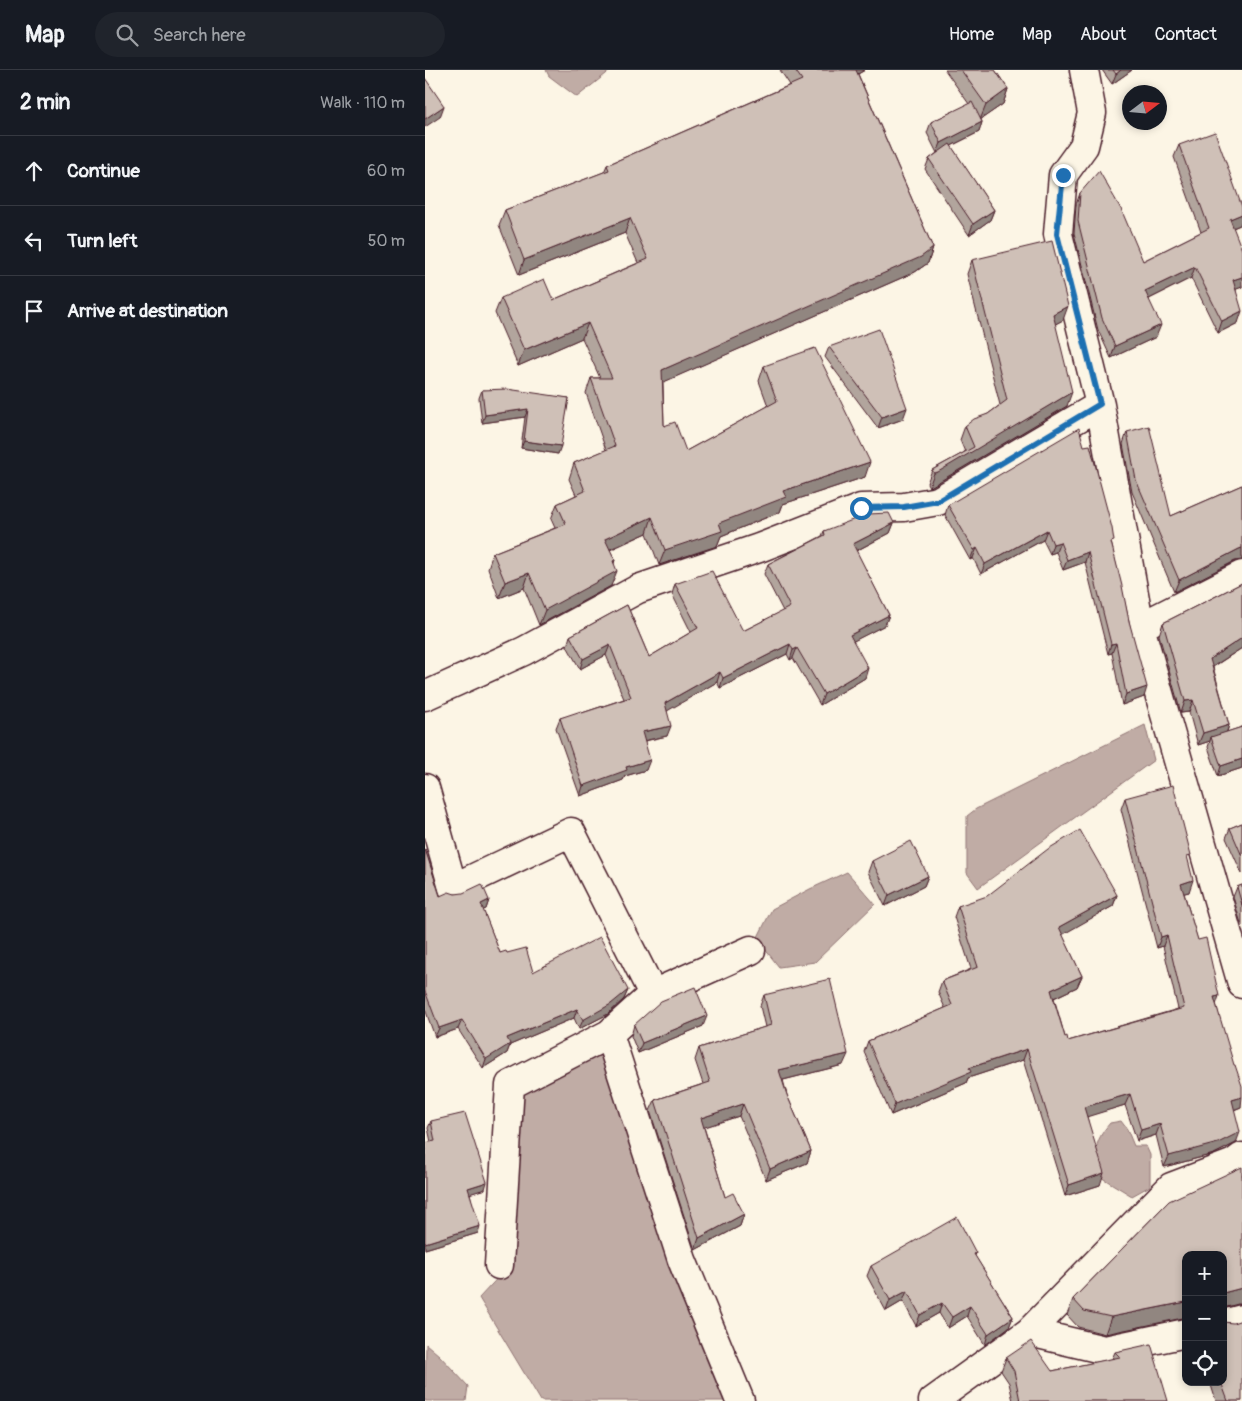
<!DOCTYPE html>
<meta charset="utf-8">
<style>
body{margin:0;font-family:Pangolin,sans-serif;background:#20242c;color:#f1f3f6}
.controls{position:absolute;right:15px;bottom:15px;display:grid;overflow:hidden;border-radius:10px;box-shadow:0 2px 8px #0003}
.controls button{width:45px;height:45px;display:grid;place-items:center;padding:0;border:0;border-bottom:1px solid #363941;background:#171b24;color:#f1f3f6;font:25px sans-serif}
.compass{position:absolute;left:697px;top:15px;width:45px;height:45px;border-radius:50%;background:#171b24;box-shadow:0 2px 8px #0003;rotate:74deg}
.stop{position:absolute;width:15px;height:15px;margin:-11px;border:4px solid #1f6fb2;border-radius:50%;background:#fff}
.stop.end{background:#1f6fb2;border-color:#fff;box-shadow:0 1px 5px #0008}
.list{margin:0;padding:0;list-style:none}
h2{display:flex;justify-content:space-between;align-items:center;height:65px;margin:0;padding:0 20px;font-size:21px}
h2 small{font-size:16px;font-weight:400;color:#9ea1a6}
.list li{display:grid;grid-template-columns:32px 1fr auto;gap:15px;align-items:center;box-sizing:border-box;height:70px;padding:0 20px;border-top:1px solid #363941}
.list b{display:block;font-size:19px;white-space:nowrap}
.list em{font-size:16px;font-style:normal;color:#9ea1a6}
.icon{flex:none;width:28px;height:28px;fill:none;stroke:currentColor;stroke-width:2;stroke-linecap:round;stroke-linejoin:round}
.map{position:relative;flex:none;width:817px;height:1331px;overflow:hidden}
header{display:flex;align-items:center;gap:30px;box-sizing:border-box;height:70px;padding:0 25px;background:#171b24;border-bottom:1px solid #363941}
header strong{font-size:24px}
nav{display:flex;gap:28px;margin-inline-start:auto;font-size:18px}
.search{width:350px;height:45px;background:#20242c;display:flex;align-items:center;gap:12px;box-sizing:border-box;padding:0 18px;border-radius:28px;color:#9ea1a6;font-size:19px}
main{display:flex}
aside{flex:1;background:#171b24}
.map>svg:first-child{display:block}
.water{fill:#c0aca5;stroke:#917474}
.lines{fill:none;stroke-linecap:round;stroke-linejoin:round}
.minor-casing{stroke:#4a1f2b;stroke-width:31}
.minor{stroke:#fcf5e5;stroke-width:28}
.wall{fill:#b2a59d;stroke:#4a1f2b}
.shaded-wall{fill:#918680;stroke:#4a1f2b}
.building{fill:#cfc0b7;stroke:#4a1f2b}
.route{stroke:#1f6fb2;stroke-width:6}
</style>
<header>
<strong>Map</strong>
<div class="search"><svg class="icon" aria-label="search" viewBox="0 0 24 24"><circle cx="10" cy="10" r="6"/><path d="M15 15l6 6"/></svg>Search here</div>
<nav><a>Home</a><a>Map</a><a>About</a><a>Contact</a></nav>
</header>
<main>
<aside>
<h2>2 min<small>Walk · 110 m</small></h2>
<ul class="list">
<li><svg class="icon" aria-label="ahead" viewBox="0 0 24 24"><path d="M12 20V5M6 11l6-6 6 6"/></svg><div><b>Continue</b></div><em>60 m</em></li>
<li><svg class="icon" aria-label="left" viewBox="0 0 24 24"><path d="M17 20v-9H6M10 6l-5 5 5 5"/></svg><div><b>Turn left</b></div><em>50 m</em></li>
<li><svg class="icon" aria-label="arrive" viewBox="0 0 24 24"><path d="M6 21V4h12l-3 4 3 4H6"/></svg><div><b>Arrive at destination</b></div></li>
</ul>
</aside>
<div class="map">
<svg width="817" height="1331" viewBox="0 0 817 1331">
<rect width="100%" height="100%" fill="#fcf5e5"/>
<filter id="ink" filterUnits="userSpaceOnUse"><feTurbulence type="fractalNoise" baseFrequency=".02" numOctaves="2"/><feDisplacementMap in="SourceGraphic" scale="10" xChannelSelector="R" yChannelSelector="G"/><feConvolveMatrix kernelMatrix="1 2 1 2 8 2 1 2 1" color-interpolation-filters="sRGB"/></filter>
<g filter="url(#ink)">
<path class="water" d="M121,0H186L152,27L124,6Z
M720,655L729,690L553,818L542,803V746L551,739Z
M422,802L450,834L390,892L354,897L332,869L347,839L385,819Z
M177,972L306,1331H116L54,1228L80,1200L91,1022Z
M696,1051L702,1059L709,1076H721L725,1085V1116L707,1126L674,1106C670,1081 668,1073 685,1053Z
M1,1274L14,1285L43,1316L41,1331H0Z"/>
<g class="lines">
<g class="minor-casing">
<path id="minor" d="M659,0L667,43L659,76L638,105L633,164L675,335L715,557L817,914
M715,557L817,505
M0,626L99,581L213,519L334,478L436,438L479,437L513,431L675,335
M0,718L28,818L146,762L228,924L184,964
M228,924L326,880
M74,1195L85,1015L184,964L257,1190L315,1331
M798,1254L817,1249
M604,1262L680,1280L761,1263
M508,1331L604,1262L746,1117L809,1093L817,1087"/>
</g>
<use href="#minor" class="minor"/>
</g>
<path class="wall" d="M355,0H440L433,4L508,178L503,193L490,202L238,312L239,356L261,381L343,336L334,311L339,296L440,407L358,434L355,442L296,466L292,476L234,495L222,463L185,480L190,490L189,493L186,516L114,555L99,518L74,528L63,498L68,483L130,458L126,449L132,434L151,425L144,409L149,393L181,380L161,323L166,308H175L157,268L93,296L70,243L76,228L128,230L213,193L200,163L94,205L74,155L80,140L179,102L182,95L365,15Z
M520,0H570L583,19L578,34L556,49L557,52L554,62L526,76L569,140L565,150L544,165L500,99L504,89L512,83L502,63L506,52L544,34Z
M677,0H707L687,14Z
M754,75L817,137V150L815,155L808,158L817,217L811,219L813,253L793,263L766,208L724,229L731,267L686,288L673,260L649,163L651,135L655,123L718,191L776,162L749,87Z
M547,190L638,250L630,254L642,336L507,416L504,417L502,413L507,400L540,382L535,370L540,356L563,344L575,335L542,204Z
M404,277L478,349L453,358L400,287Z
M57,320L144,328L133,384L96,378L100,347L57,353L54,328Z
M702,362L746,446L817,415V490L810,491L749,522L707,422L698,374Z
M659,376L687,476L704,551L719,627L697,635L687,583L683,584L660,492L638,500L631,482L625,484L618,470L556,504L548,488L545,490L520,445L523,435Z
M469,453L465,463L431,481L464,545L460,555L428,571L440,608L395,635L368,588L365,590L362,584L295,618L292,612L242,640V666L220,671L221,700L200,706L198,710L155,726L131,658L135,648L157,643L199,629L181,585L155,599L142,576L145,566L202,535L224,587L266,562L247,524L250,514L318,561L358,541L339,504L343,494L397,466L399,461Z
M817,513V578L788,597L804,655L802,662L817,657V698L793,706L783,677L785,671L773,675L764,642L756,643L734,565L738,553Z
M700,728L763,791L764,822L759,823L791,933L816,1037L809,1040L811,1073L789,1084L739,1097L731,1065L712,1071L700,1035L662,1046L675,1115L640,1126L598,990L543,1008L541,1013L466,1045L439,982L443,971L520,938L513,922L517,911L546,899L529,847L533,836L692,825L688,836L637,864L657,906L652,917L629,928L640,967L643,971L753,939L738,876L732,878L696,739Z
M817,753V804L801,768L805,758Z
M0,779L15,826L30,824L64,830L61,839L58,840L75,883H82L108,902L203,920L199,929L183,944L154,959L149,948L85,975L82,983L58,998L33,959L10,967L0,939Z
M447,791L503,806L499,816L460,836L443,802Z
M817,815V857L808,827L812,817Z
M339,925L418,995L358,1010L362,1025L386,1081L382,1093L341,1110L314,1046L279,1057L300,1127L319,1144L315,1156L270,1180L225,1041L230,1030L278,1014L270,990L274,978L340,957L335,936Z
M209,955L278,956L213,983L206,966Z
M6,1051L60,1119L45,1123L53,1163L0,1179V1073L6,1072L3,1058Z
M744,1131L813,1234L761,1185V1248H758L680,1264L653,1257L642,1245L648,1229Z
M551,1183L550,1186L588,1247L584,1257L560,1275L542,1246L523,1258L514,1243L491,1256L478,1231L461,1241L442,1206L446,1196Z
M690,1282L743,1331H588L584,1313L576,1301L581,1288L627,1301L687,1289Z
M785,1312H798L817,1331H791Z"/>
<path class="shaded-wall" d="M427,0H440L423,9Z
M696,0H707L687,14L691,4Z
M583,19L578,34L555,50L561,35Z
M19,36L15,47L0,57V49Z
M557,52L554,62L512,83L516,73Z
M569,140L565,150L544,165L548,154Z
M817,144V150L815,155L800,161L805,149Z
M205,148L200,163L94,205L99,190Z
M508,178L503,193L490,202L232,315L237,300Z
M770,197L766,208L716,233L720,221Z
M817,207V217L804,222L808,210Z
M643,236L638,250L623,258L628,244Z
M817,241L813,253L793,263L797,251Z
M163,253L157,268L93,296L99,280Z
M736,255L731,267L686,288L690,276Z
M647,322L642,336L507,416L504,417L509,403Z
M482,338L478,349L453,358L457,347Z
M103,339L100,347L57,353L60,345Z
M99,371L136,376L133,384L96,378Z
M445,392L440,407L358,434L355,442L296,466L292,476L234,495L240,480L358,421Z
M227,447L222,463L174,484L180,469Z
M469,453L465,463L425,484L428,474Z
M622,460L618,470L556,504L560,494Z
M635,472L631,482L625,484L628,474Z
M552,478L548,488L545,490L549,480Z
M817,478V490L810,491L749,522L754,510L814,479Z
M663,482L660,492L638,500L642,490Z
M190,490L185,504L192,501L186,516L114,555L120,540Z
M104,503L99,518L74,528L80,512Z
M464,545L460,555L421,575L425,565Z
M817,568V578L781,601L785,589Z
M691,573L687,583L683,584L686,574Z
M365,574L362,584L295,618L298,608Z
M185,575L181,585L155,599L158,589Z
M372,578L368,588L365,590L368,580Z
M443,598L440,608L395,635L399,624Z
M295,602L292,612L237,644L240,633Z
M722,617L719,627L697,635L701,624Z
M768,630L764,642L756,643L760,631Z
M804,655L800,667H786L785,671L773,675L778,663Z
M246,656L242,666L213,672L217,662Z
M817,689V698L793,706L796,696Z
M225,690L221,700L200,706L198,710L155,726L158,716L201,697Z
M503,806L499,816L460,836L464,825Z
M768,810L764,822L752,825L756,814Z
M692,825L688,836L630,869L634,857Z
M64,830L61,839L52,843L56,834Z
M742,865L738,876L732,878L736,867Z
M657,906L652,917L622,931L626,920Z
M203,920L199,929L183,944L154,959L158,950Z
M794,926L790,938L789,927Z
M152,939L149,948L85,975L82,983L58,998L61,989L82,968Z
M282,946L278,956L213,983L217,973Z
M37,950L33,959L10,967L14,958Z
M602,979L598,990L543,1008L541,1013L466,1045L470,1034L544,998Z
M423,984L418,995L350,1012L354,1000Z
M705,1024L700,1035L655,1049L659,1037Z
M817,1027L816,1037L803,1042L807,1030Z
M318,1034L314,1046L271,1060L276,1048Z
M735,1054L731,1065L712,1071L716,1060Z
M815,1062L811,1073L789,1084L739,1097L744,1086Z
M386,1081L382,1093L341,1110L345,1099Z
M679,1103L675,1115L640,1126L644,1115Z
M62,1112L60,1119L41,1125L43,1118Z
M319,1144L315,1156L270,1180L274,1168Z
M55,1156L53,1163L0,1179V1173Z
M817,1218V1234H813L798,1238V1223Z
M482,1221L478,1231L461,1241L465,1230Z
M761,1232V1248H758L680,1264L686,1247Z
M517,1233L514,1243L491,1256L495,1245Z
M545,1236L542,1246L523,1258L527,1247Z
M588,1247L584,1257L560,1275L563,1264Z"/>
<path class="building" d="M370,0H431L508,178L496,187L237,300L239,356L250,352L261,381L352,331L339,296L390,278L445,392L358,421L361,427L294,453L297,461L240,480L227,447L180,469L190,490L188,491L192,501L120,540L104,503L80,512L68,483L141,454L132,434L160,421L149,393L190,376L166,308H187L163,253L99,280L76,228L119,209L128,230L223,189L205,148L99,190L80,140L184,100L182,95L377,10Z
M536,0H570L583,19L561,35Z
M688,0H696L691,4Z
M0,8L19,36L0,49Z
M547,32L557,52L516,73L506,52Z
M790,62L817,137V144L805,149L817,180V207L808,210L817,241L797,251L770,197L720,221L736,255L690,276L677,248L653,151L655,123L674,101L696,139L718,191L784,158L754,75Z
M525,74L569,140L548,154L504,89Z
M627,171L643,236L628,244L647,322L513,402L509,403L507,400L549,377L540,356L549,349L563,344L582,330L547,190Z
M454,259L482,338L457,347L404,277Z
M82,319L144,328L136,376L99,371L103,339L60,345L57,320Z
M724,356L746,446L817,415V478L814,479L754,510L711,410L702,362Z
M654,358L659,376L665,375L687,458L689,471L686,472L697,516L704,551L722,617L701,624L691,573L686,574L663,482L642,490L635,472L628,474L622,460L560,494L552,478L549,480L523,435Z
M464,443L469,453L428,474L464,545L425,565L443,598L399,624L372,578L368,580L365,574L298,608L295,602L240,633L246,656L217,662L225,690L201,697L202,700L158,716L135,648L156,641L157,643L206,627L185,575L158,589L145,566L202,535L224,587L273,558L250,514L287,501L318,561L365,537L343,494L400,465L399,461L443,444Z
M817,513V568L785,589L804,655L778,663L768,630L760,631L738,553Z
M817,657V689L796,696L786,667Z
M748,715L766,785L762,786L768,810L756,814L773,870L781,868L794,926L789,927L809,995H810L817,1016V1027L807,1030L815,1062L793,1073L744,1086L735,1054L716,1060L705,1024L659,1037L679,1103L644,1115L602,979L544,998L546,1002L470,1034L443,971L527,935L517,911L553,897L533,836L562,826L623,779L655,760L692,825L634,857L657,906L626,920L640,967L642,966L643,971L759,938L742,865L736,867L700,728Z
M817,753V786L805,758Z
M486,771L503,806L464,825L447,791Z
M0,779L15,826L24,822L30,824L38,823L57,814L64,830L56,834L75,883L81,881L82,883L101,878L108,902L175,867L203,920L186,934L158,950L152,939L82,968L85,974L61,989L37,950L14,958L0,921Z
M817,815V835L812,817Z
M405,909L423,984L354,1000L362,1025L386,1081L345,1099L318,1034L276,1048L300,1127L308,1123L319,1144L274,1168L230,1030L285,1012L274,978L346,955L339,925Z
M270,917L282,946L217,973L209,955L236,931Z
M40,1043L62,1112L43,1118L55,1156L0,1173V1073L10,1071L6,1051Z
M817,1097V1218L798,1223V1185H761V1232L686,1247L659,1241L648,1229L744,1131Z
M532,1147L551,1183L549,1184L588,1247L563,1264L545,1236L527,1247L517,1233L495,1245L482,1221L465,1230L446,1196Z
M817,1250V1331H803L796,1312H798V1252L808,1253Z
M606,1271L627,1301L695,1287L690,1282L726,1274L743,1331H595L589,1301L581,1288Z"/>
</g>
<g class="lines" filter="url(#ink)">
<path class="route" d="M436,438L479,437L513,431L675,334L632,164L638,105"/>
</g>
</svg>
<div class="controls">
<button>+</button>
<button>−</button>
<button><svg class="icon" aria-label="locate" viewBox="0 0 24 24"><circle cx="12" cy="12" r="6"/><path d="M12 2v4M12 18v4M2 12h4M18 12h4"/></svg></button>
</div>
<svg class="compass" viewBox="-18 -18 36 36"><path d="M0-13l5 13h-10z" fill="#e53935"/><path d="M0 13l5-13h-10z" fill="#9ea1a6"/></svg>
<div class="stop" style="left:436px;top:438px"></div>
<div class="stop end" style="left:638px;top:105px"></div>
</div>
</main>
